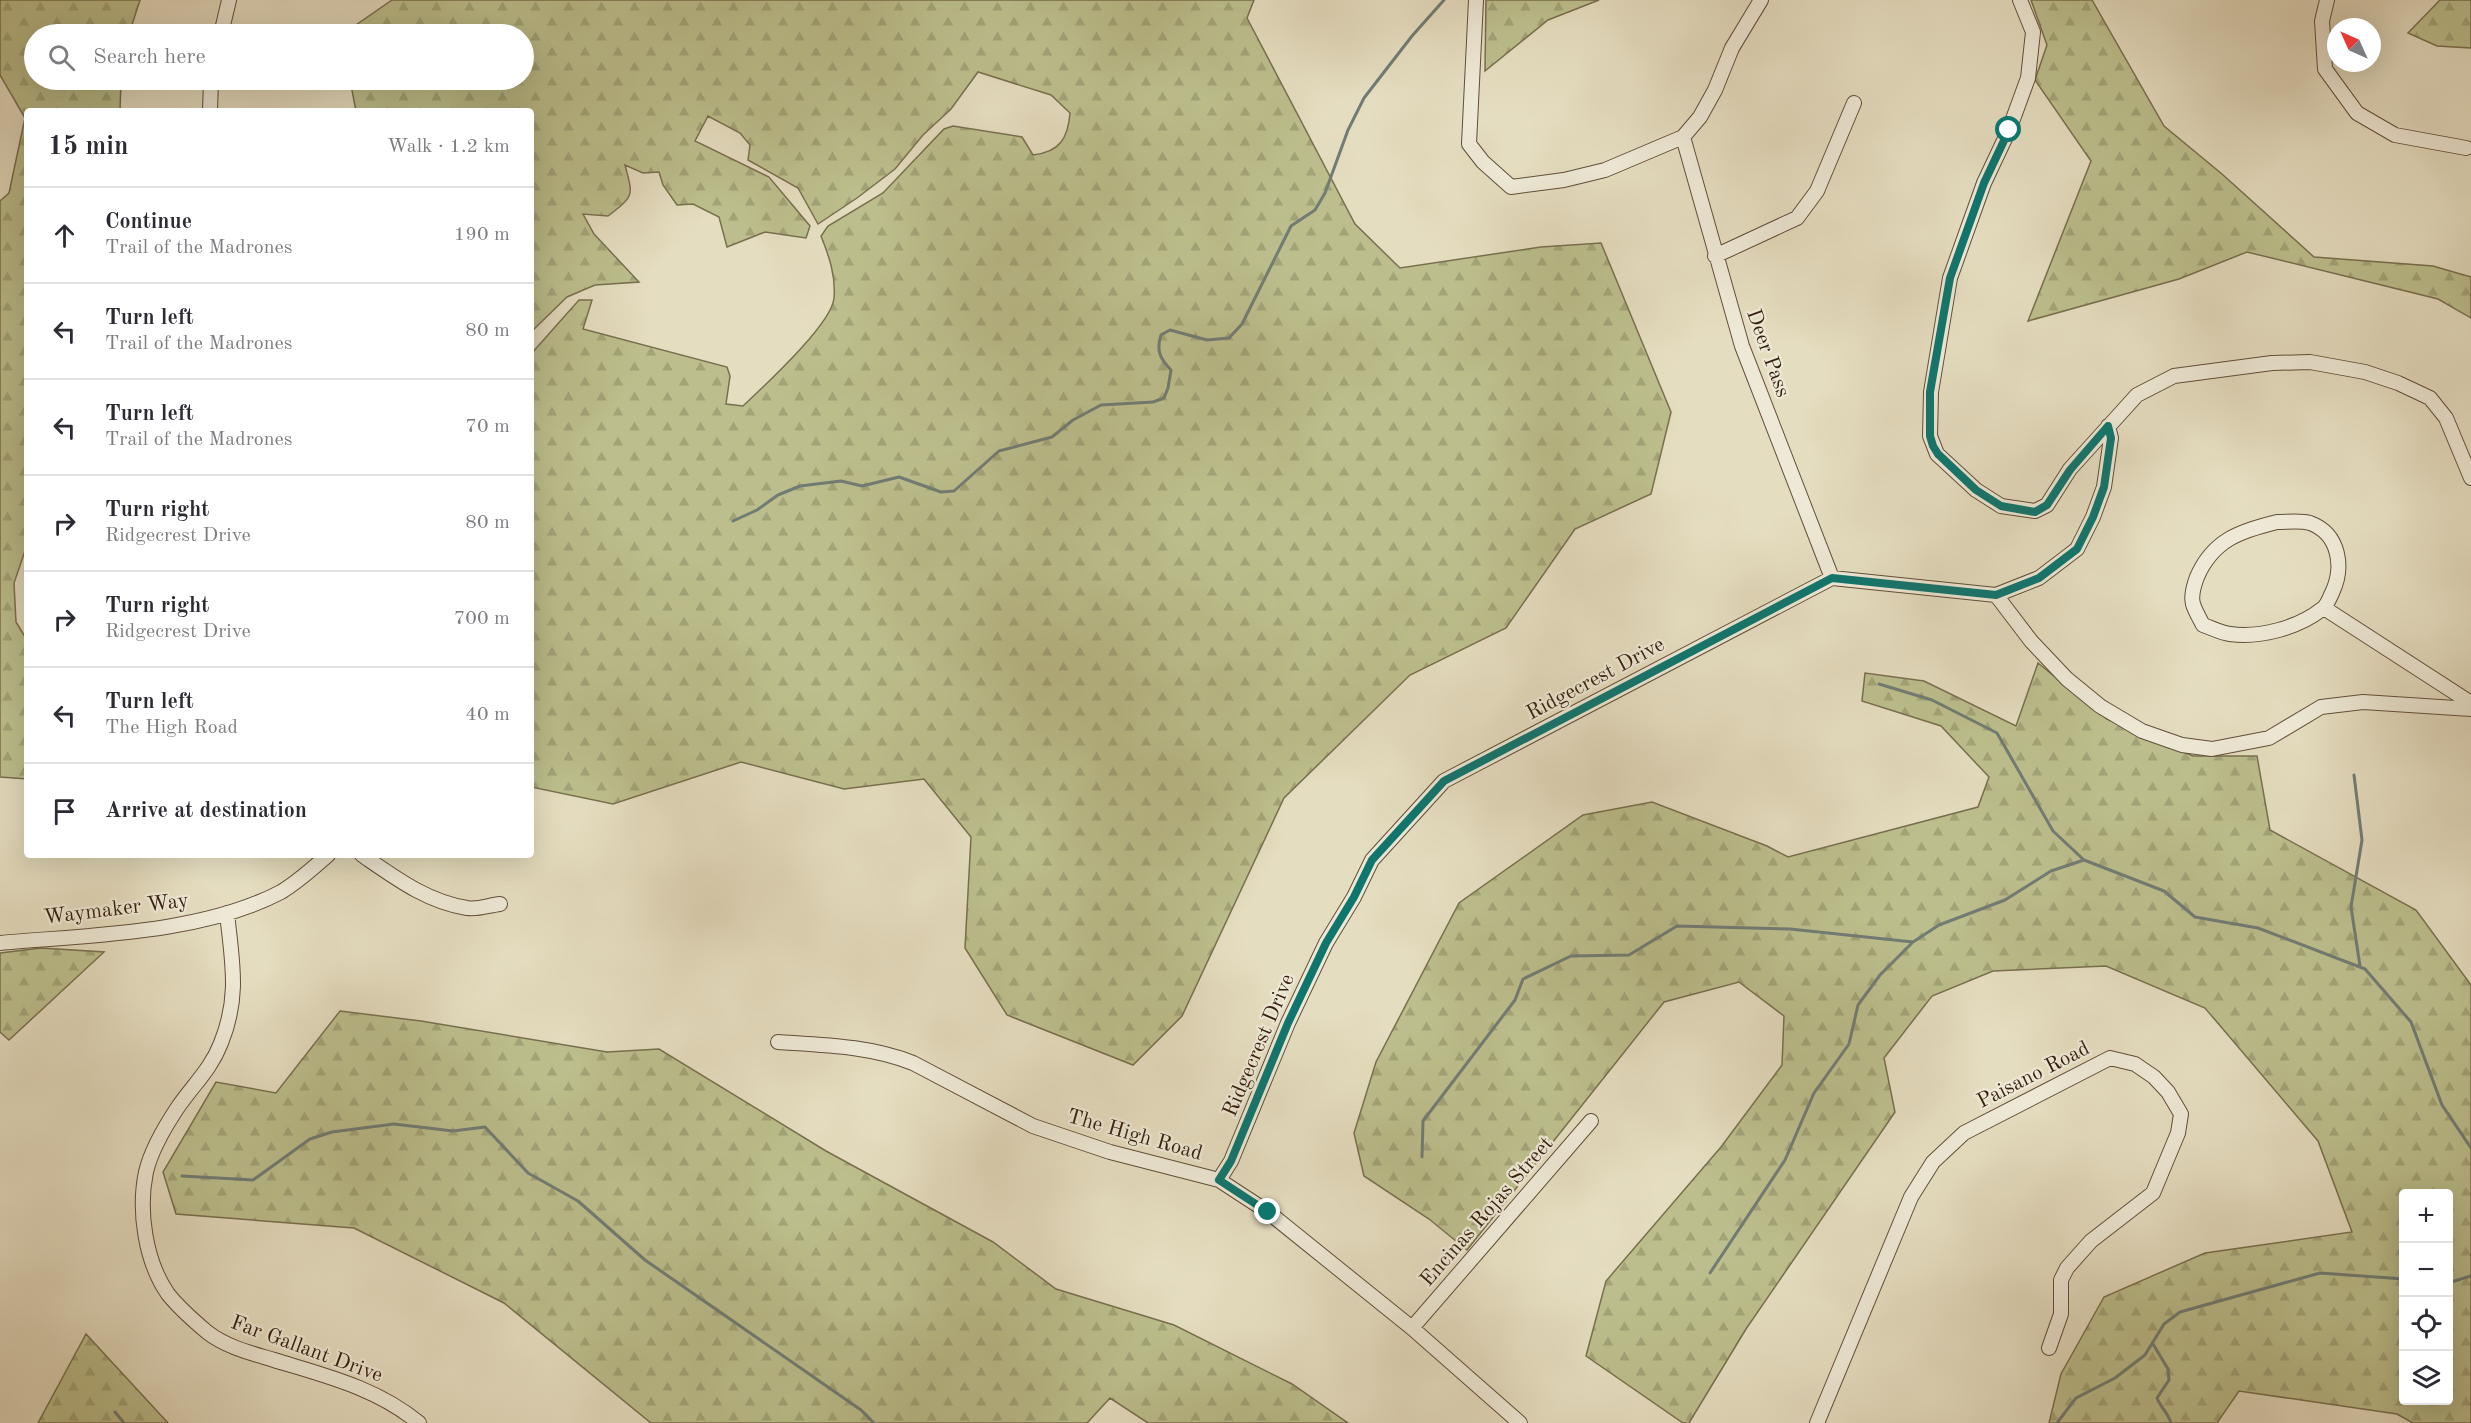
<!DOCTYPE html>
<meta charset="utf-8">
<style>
body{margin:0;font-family:"Old Standard TT",serif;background:#f2f2f3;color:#2b2b33}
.controls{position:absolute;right:18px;bottom:18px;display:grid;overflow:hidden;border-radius:6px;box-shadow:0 6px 24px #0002}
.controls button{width:54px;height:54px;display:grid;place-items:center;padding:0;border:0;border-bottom:2px solid #e1e1e2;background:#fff;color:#2b2b33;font:30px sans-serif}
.compass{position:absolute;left:2327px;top:18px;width:54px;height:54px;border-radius:50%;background:#fff;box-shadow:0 6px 24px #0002;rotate:315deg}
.stop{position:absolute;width:18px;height:18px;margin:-14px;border:4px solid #0f766e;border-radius:50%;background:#fff}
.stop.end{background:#0f766e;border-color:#fff;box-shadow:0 2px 6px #0008}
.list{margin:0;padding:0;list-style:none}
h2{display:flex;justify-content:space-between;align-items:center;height:78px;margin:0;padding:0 24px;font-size:26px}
h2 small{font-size:20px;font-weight:400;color:#7c7c81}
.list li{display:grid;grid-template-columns:39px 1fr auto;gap:18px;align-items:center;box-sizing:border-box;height:96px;padding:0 24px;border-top:2px solid #e1e1e2}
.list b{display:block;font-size:22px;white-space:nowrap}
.list p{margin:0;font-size:20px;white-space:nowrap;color:#7c7c81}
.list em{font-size:20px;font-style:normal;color:#7c7c81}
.icon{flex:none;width:33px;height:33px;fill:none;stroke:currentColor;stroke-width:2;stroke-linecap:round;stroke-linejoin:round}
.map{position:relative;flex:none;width:2471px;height:1423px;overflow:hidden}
.search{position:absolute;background:#fff;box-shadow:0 6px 24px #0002;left:24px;top:24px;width:510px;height:66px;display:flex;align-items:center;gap:15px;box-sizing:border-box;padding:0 21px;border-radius:33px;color:#7c7c81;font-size:22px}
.panel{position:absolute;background:#fff;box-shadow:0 6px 24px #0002;left:24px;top:108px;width:510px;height:750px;border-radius:6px}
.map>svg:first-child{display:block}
.forest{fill:url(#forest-firs);stroke:#796f4e;stroke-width:1.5;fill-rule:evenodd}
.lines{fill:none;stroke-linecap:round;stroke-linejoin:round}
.stream{stroke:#717c75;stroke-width:3}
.minor-casing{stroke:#624e3a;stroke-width:16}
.minor{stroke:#eee9d6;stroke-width:14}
.route{stroke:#0f766e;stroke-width:8}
.labels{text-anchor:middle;stroke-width:4.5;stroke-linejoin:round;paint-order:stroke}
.street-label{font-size:21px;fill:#361f0e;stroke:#eee9d6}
</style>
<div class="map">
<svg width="2471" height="1423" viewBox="0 0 2471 1423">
<defs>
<pattern id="forest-firs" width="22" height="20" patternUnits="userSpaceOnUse" patternTransform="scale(1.5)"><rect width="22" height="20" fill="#bcbf8d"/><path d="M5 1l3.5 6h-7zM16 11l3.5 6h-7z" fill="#a2a478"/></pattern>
</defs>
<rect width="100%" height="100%" fill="#e5ddc0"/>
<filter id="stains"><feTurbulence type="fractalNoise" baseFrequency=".00333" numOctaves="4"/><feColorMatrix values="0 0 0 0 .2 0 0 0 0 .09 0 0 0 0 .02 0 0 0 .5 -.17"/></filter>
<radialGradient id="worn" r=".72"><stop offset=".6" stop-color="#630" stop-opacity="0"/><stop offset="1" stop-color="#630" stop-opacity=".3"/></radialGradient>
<path class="forest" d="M0,0H140L129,34H34V80H121L120,111H27V545L14,583L16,622L27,640V779L0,777V201L9,193L25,118L0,75Z
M392,0H1254L1247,18L1355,224L1400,268L1541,247L1601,243L1671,412L1651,494L1575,529L1506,628L1410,675L1284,798L1182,1016L1133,1065L1007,1015L965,948L971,837L924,779L844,789L741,762L613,804L531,787V354L579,300H592L583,329L727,367L730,376L726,404L743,406C764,386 832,324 834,298C836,276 829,256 821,236L828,226L883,193L944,129L953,126L1022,137L1033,155C1060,152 1068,138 1070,113L1051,95L978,72L951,109L923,135L895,169L857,198L818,224L798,188L748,160L750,145L740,133L708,116L695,141L769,177L810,226L806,238L765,232L727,247L719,217L693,204L677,205L663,185L659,172L643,173L625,165C633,196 635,195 608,216L583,214L594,234L639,282L595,285L567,297L531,332V111H356L350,80H524V34H343Z
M1486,0H1599L1548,20L1485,71Z
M2031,0H2092L2164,126L2222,174L2314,257L2433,266L2471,277V318L2438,299L2247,252L2179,279L2028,321L2091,161L2035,80L2047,45Z
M2440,0H2471V48L2437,46L2408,33Z
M2038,663L2107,719L2193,756H2257L2270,830L2416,910L2471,985V1423H2413L2397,1414L2239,1391L2217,1423H2049L2061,1374L2104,1297L2205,1253L2352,1232L2318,1141L2205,1008L2106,966L1993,971L1932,996L1884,1058L1895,1112L1746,1329L1689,1423H1683L1586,1356L1606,1281L1721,1147L1782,1065L1784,1016L1739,982L1664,1002L1467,1250L1429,1219L1364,1176L1354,1133L1376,1062L1459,903L1583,815L1652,802L1767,846L1788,857L1978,807L1989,777L1941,726L1862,701L1865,673L1924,681L2016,726ZM2404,1194H2448V1400H2404Z
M41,948L104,952L9,1040L0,1032V953Z
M340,1011L421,1021L607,1052L659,1049L826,1151L993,1242L1056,1289L1174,1325L1292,1384L1348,1423H1148L1110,1398L1087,1423H651L504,1303L354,1228L176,1214L163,1172L216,1082L276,1093Z
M86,1334L168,1423H38Z"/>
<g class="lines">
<path class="stream" d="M733,521L757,510L778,495L800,486L841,481L862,486L899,477L941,492L954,491L999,451L1052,437L1073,420L1101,405L1153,402L1164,398L1168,388L1171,370C1160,359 1156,350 1161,335L1170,330L1207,340L1229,338L1242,324L1291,226L1315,210L1325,193L1348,130L1364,98L1412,36L1444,0
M1879,684L1932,700L1997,733L2053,831L2084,860L2164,891L2195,917L2258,928L2365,969L2411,1022L2442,1105L2471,1148
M2354,775L2362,840L2351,907L2360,966
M1422,1157L1423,1121L1515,1000L1523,979L1571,956L1629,955L1677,926L1790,929L1913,942L1939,925L2005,900L2051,871L2084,860
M182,1176L253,1180L310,1139L332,1132L394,1124L453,1131L485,1127L528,1173L578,1201L645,1260L861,1410L874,1423
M1710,1273L1785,1160L1814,1093L1849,1044L1858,1005L1880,975L1913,942
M2448,1283L2471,1276
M2153,1344L2168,1369L2169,1380L2157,1398C2161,1408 2168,1413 2171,1423
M115,1412L124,1423
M2057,1423L2076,1398L2115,1378L2145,1355L2164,1324L2180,1312L2320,1273L2404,1279"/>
<g class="minor-casing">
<path id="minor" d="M1476,0L1469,144L1483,162L1511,187L1564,180L1605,170L1683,137L1700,117L1715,90L1732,48L1761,0
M2020,0L2033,32L2028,78L2009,130L1984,183L1950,278L1931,392L1930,436L1937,454L1976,490L2001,506L2035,511L2047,505L2070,469L2137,395L2174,376L2272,363L2310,362L2365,372L2398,383L2430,398L2446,418L2471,478
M2327,0L2322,21L2325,69L2357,113L2395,135L2466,148
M221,34L229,0
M210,111L211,80
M1683,137L1742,346L1832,578
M1715,256L1797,218L1817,191L1854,103
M2277,522C2287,522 2301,520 2310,523C2340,534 2344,568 2332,593C2329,599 2327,606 2322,609C2298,628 2260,638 2230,634C2221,633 2212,628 2203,625C2200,619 2195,611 2193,604C2191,597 2194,585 2197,577C2213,540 2240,531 2277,522Z
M1996,595L2031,641L2067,679L2100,706L2142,731L2182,745L2212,749L2269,738L2321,707L2363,702L2471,709
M2324,608L2471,703
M362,855C394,877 427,902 467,908C477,910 490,905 500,904
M227,913C232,962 240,996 221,1043C211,1069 194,1084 178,1107C166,1125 151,1150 146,1172C138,1210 145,1261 168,1294C179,1308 194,1321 207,1332C226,1347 251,1353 274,1360C326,1376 377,1388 419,1423
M0,943C89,935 201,934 281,892C298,882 313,868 328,855
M778,1042C824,1045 871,1046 913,1063L1033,1126L1110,1152L1219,1180L1268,1212L1412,1328L1520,1423
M1219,1180L1231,1161L1288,1023L1326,943L1354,897L1372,860L1444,781L1832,578L1996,595L2039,578L2077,549L2093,517L2104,487L2111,438L2108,426
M1412,1328L1591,1121
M1817,1423L1911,1197L1933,1162L1964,1133L2110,1058L2135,1064L2154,1077L2168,1092L2181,1114L2178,1133L2153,1193L2091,1241L2067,1268L2061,1280V1314L2049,1348"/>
</g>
<use href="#minor" class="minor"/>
</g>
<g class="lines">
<path class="route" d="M1268,1212L1219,1180L1231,1161L1288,1023L1326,943L1354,897L1372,860L1444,781L1832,578L1996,595L2039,578L2077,549L2093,517L2104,487L2111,438L2108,426L2070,470L2047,505L2035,512L2001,506L1976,490L1938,454L1933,446L1930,436V392L1950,278L1984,183L2009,130"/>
</g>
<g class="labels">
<g class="street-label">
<text transform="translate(1769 353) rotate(70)" y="7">Deer Pass</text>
<text transform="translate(1595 678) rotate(-28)" y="7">Ridgecrest Drive</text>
<text transform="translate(116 908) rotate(-7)" y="7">Waymaker Way</text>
<text transform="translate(1258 1045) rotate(-67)" y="7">Ridgecrest Drive</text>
<text transform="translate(2033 1074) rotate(-27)" y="7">Paisano Road</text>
<text transform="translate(1135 1134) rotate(16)" y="7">The High Road</text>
<text transform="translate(1486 1211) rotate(-49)" y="7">Encinas Rojas Street</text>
<text transform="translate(307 1348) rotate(20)" y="7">Far Gallant Drive</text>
</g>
</g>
<rect width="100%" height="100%" filter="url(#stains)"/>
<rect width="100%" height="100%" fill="url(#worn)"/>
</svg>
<div class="controls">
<button>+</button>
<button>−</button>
<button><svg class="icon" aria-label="locate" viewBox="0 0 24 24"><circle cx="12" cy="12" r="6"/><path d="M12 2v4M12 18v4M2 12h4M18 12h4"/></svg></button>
<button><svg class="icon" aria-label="layers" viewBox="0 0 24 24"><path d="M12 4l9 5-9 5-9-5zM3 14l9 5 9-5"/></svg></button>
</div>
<svg class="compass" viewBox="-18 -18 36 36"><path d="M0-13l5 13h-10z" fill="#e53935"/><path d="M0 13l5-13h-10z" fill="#7c7c81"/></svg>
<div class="stop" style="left:2009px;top:130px"></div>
<div class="stop end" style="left:1268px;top:1212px"></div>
<div class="search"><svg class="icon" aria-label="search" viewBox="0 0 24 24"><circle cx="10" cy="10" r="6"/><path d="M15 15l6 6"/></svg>Search here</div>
<section class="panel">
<h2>15 min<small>Walk · 1.2 km</small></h2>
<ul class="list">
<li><svg class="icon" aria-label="ahead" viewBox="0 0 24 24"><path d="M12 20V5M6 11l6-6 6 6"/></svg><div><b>Continue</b><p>Trail of the Madrones</p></div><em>190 m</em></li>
<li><svg class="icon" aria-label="left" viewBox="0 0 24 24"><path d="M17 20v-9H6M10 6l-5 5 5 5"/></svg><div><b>Turn left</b><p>Trail of the Madrones</p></div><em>80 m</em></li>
<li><svg class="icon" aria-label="left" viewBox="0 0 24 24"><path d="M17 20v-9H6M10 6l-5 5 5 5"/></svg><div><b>Turn left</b><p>Trail of the Madrones</p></div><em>70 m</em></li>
<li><svg class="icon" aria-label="right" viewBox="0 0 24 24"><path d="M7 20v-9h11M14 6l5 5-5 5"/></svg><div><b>Turn right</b><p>Ridgecrest Drive</p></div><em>80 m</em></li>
<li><svg class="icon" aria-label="right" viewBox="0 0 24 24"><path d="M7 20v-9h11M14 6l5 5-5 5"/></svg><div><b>Turn right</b><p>Ridgecrest Drive</p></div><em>700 m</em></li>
<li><svg class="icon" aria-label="left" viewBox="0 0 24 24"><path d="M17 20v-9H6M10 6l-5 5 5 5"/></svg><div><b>Turn left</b><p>The High Road</p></div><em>40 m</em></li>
<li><svg class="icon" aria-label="arrive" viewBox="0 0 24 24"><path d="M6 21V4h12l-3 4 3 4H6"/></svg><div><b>Arrive at destination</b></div></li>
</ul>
</section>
</div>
